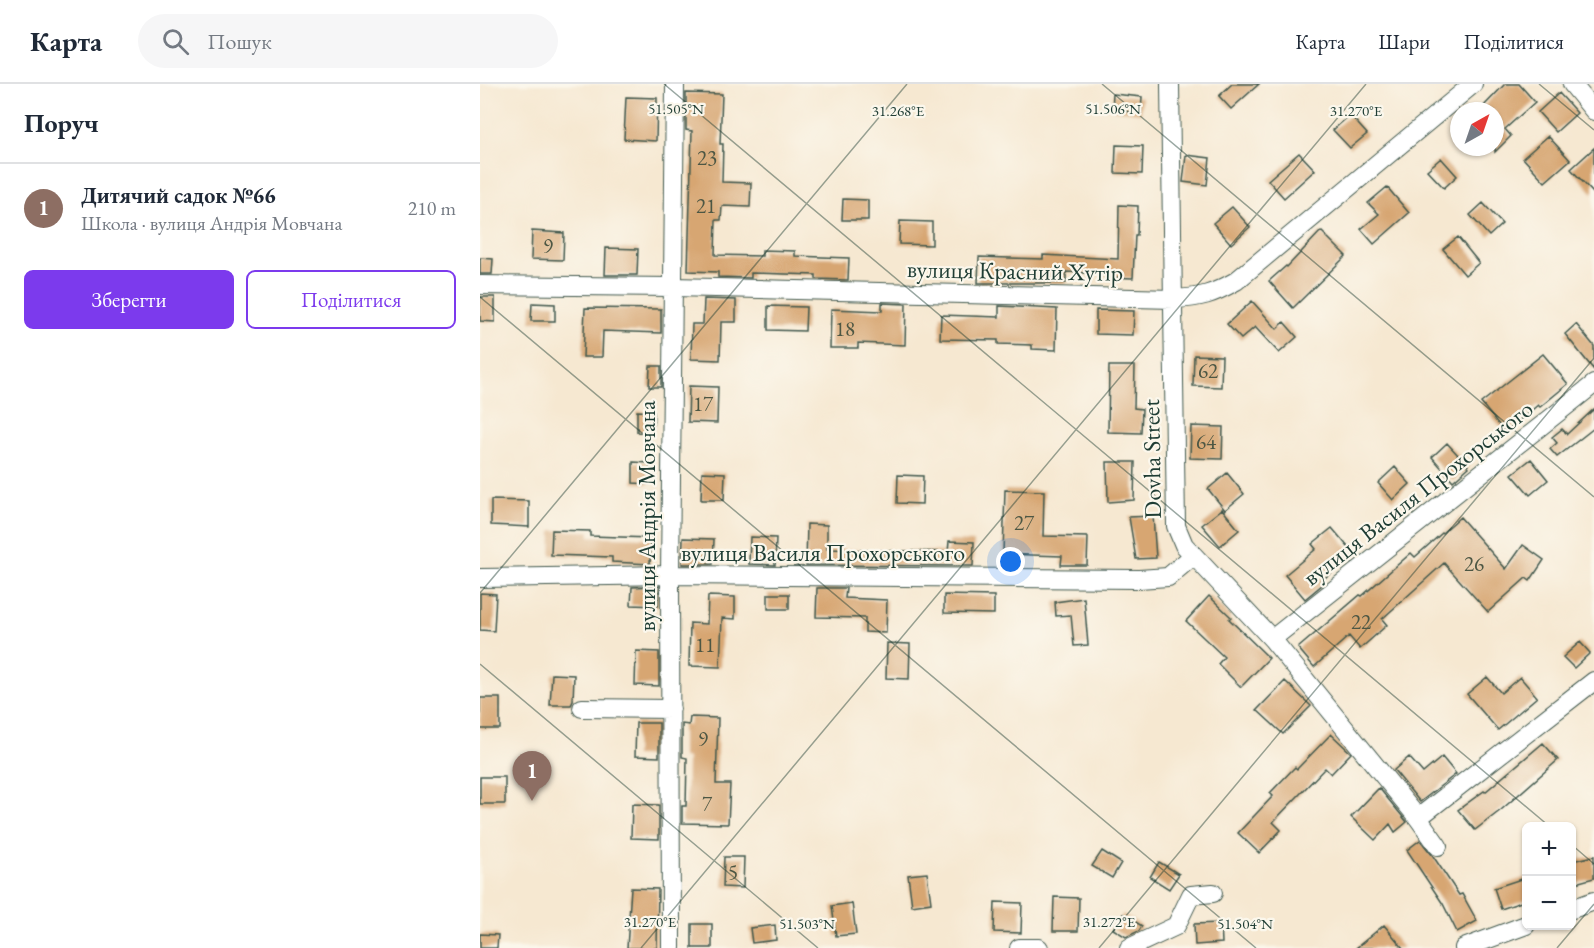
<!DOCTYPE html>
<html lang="uk">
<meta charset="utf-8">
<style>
body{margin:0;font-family:"EB Garamond",serif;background:#f6f6f7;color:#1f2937}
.controls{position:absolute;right:18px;bottom:18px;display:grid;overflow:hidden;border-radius:9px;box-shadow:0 2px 4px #0004}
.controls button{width:54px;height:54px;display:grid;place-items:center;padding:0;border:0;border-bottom:2px solid #e0e1e3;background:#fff;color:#1f2937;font:30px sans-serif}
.compass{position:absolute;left:970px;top:18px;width:54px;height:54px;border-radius:50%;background:#fff;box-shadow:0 2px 4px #0004;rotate:40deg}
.you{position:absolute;left:531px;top:478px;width:21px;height:21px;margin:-15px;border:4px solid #fff;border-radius:50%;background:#1a73e8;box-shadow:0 0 0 9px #1a73e833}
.badge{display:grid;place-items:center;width:39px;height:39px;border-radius:50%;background:#7c3aed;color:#fff;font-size:20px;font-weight:700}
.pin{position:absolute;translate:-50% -50px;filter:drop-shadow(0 2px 3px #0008)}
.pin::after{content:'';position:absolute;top:32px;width:21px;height:18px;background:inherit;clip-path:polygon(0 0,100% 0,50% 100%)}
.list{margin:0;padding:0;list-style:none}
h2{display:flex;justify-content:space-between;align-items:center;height:78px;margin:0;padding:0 24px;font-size:26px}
h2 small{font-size:20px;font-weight:400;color:#747a83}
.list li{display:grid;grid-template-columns:39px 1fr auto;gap:18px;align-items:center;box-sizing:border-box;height:90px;padding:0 24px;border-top:2px solid #e0e1e3}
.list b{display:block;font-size:22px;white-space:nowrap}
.list p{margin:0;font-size:20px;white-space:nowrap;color:#747a83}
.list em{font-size:20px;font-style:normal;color:#747a83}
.actions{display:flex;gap:12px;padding:18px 24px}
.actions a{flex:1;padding:14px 0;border:2px solid #7c3aed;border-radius:9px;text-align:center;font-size:21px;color:#7c3aed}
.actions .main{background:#7c3aed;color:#fff}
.icon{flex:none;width:33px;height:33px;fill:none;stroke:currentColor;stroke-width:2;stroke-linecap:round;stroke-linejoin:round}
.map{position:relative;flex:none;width:1114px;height:864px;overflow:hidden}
header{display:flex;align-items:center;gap:36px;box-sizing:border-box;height:84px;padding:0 30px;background:#fff;border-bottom:2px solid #e0e1e3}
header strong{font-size:28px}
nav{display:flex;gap:33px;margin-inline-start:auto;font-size:21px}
.search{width:420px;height:54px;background:#f6f6f7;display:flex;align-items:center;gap:15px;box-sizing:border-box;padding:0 21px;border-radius:33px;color:#747a83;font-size:22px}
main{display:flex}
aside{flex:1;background:#fff}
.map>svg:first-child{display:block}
.building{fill:#d7a672}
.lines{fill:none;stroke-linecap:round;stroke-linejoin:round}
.minor-casing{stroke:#3f574c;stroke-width:20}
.minor{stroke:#fff;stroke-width:18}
.ticks{fill:none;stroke:#1f3d34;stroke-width:1.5;stroke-opacity:0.45}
.labels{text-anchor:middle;stroke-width:4.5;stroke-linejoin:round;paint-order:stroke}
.number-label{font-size:21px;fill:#4d5744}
.street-label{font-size:24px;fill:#1f3d34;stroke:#fbf7ec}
.ticks-label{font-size:15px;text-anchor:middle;fill:#1f3d34;stroke:#fbf7ec;stroke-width:4.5;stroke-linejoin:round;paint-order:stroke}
</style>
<header>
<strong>Карта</strong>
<div class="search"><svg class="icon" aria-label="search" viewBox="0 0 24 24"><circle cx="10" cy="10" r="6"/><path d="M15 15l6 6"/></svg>Пошук</div>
<nav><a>Карта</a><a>Шари</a><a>Поділитися</a></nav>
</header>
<main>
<aside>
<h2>Поруч<small></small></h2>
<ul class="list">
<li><span class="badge" style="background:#8d6e63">1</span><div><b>Дитячий садок №66</b><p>Школа · вулиця Андрія Мовчана</p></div><em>210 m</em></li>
</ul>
<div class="actions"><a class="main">Зберегти</a><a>Поділитися</a></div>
</aside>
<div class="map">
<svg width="1114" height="864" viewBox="0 0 1114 864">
<rect width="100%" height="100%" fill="#fbf7ec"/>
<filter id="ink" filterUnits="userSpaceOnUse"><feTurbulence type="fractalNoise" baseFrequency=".0167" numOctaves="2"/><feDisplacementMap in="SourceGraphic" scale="12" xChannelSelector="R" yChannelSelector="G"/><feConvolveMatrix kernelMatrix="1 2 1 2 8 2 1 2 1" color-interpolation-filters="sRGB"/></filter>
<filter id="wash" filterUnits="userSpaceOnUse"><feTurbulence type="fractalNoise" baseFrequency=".008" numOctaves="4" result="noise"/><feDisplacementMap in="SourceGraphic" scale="24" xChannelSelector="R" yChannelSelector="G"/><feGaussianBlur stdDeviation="1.35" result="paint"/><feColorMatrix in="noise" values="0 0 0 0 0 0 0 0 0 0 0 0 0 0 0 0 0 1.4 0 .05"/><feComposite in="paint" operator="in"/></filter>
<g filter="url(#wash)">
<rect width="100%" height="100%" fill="#f6e8d1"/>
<g id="blocks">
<path class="building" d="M752,0H779L751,25L739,12Z
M1025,0H1039L1055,18L1025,45L1031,52L1015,68V27H999Z
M206,9L242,10L240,60H243L242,98L271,99L270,123L242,122L241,136H236L235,171L282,172V166L315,167V172L369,174L368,196L336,195V191L271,189V194L238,193V188L208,187L212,47L206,46Z
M1079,9L1097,29L1076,48L1058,28Z
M633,10L662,13L661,29L632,26Z
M146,13L177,14L176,57L144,55Z
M870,31L887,50L870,64L853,46Z
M1068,52L1090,76L1065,98L1043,74Z
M636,61L663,62L662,90L635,89Z
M1114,64V110L1091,85Z
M819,69L835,86L804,114L788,96Z
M706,71L730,74L727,101L703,98Z
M961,74L977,92L964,104L947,86Z
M907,103L929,129L894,160L881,145L899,130L888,119Z
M363,115L388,116V136H362Z
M1003,119L1022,140L1009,152L990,131Z
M639,121L658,122L657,151H655L653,194L628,193V190L586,188V199H498L499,173L563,175V171L638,175Z
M752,123L770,143L751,160L733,139Z
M420,137L452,138V161L419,160Z
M52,147L84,149L83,176L51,175Z
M841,147L866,172L813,224L789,197L806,182L807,183Z
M978,153L999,179L985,191L963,165Z
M126,164L158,165L157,191H125Z
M0,174L13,175L12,190H0Z
M0,213H15V238L0,237Z
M224,215L256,216V238H241L240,276L211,275L212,240H223Z
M772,217L797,245L804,238L817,253L799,269L775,243L761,255L747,240Z
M52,219L75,220V237H51Z
M402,219L426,220L425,261L378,259V264H350L351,225L402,227Z
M288,222L326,223L325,247L288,246Z
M519,222L577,225L576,266L552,265V261L518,260V256L460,255L461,231L519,233Z
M105,224L181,225V249L123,247L122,273H103Z
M616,226L654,227L653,251L616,250Z
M1096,240L1114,262V286L1085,250Z
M1063,270L1088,300L1060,323L1058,321L1025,348L1001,319Z
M714,271L742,272L741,303L713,302Z
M170,282H181V303H169Z
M629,282H655L654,324L662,325L661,349L628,348Z
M209,302L238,303L237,339L208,338Z
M1114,325V344L1077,373L1070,365L1077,359L1072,353L1082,345L1087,350Z
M157,327L174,328L173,349L157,348Z
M711,342L743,343L742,375L710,374Z
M967,359L989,383L973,397L952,373Z
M1051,375L1068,396L1050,411L1032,390Z
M153,378L170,379L169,400L153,399Z
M627,378H655L654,416L628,418Z
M915,383L930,400L913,416L898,399Z
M222,388L245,389L244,416H221Z
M747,389L764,410L745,426L728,405Z
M418,391L443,392L442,420L417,419Z
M525,406L564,407L563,452L608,453L607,481H581L582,472L523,470Z
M11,416L49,417V443L11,441Z
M742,425L759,446L740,462L722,441Z
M673,432L676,474L656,475L649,433Z
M980,433L1026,485L1043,461L1064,476L1050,497L1046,494L1008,528L964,479L902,535L907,541L880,565L869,552L834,583L818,564L880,511L882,512L931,469L935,473Z
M327,440L347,441V465L468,468L469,457L494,458L493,482L326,481Z
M852,444L874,470L841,497L843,500L825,515L805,491L836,465L832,460Z
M72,446L110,447V452L171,454L170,480L132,478V473L71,471Z
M270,453L296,454L295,481L269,480Z
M203,454L234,455L233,480H202Z
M179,502L178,522L151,521L152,503Z
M337,504H366L365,514L407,516L406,549L385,548V534L336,533Z
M0,509L16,510L14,547L0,546Z
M288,510H309V525H288Z
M464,511L514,512V530L464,529Z
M228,512L255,513V535L242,534L240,583L209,582L210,539L227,540Z
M729,512L751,533L749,535L789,574L761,603L738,580L744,573L706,537Z
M604,514L608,561L594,562L591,531L576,532L575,518Z
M1100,558L1110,569L1094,584L1083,573Z
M407,559L430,560L429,595L406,594Z
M156,567L179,568V602L155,601Z
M72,590L94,591L93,617L91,621H70Z
M1007,593L1021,609L1040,593L1057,613L1018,646L987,610Z
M805,597L831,622L803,650L777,626Z
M0,614H20V645H0Z
M210,633L238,634L236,700H250L248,740L202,739V722H206L207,674L202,673V640L209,641Z
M156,639H179V673L155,672Z
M851,650L871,669L851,690L845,684L793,738L801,746L779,769L758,749L793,712L790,709L815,683L817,685Z
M1063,659L1078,676L1021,726L995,746L978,726L1004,707L1005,708Z
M929,673L943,689L962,673L976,690L940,718L914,686Z
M0,693H25V720H0Z
M899,704L927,738L915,748L910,740L895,756L871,733Z
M152,720L179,721V755L151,754Z
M940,756L953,772L979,811L982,810L997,837L977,848L963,820L927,766Z
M622,767L641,779L632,794L612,782Z
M1114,772V794L1092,800V777Z
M244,773H264L263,804L243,803Z
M679,778L699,790L689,805L670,793Z
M447,789L451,819L432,822L428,791Z
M1047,793V816L1021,825L1014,804Z
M151,804L178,805L177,864H147Z
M574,813L599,814L598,847H573Z
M515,818L542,819L541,849L514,848Z
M372,819L376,850L356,852L352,822Z
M643,830L662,842L659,847L646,853L633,845Z
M741,839L742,859L715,861L714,840Z
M212,840H232V864H212Z
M295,841L296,856L272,859L270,844Z
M904,841L923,864H876Z
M0,850L18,851L17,864H0Z"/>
</g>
</g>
<g filter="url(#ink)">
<use href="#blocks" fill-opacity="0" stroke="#3f574c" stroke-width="1.5"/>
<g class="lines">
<g class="minor-casing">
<path id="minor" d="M690,0L696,442L704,461L792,555L938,734L958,762
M1092,0L1114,27
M0,201L192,203L694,215C721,214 733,210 756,197L993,0
M0,494L190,491L659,495L688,493L713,472
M792,555L1114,300
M102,624L191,625
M938,734L1114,597
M1092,825L1114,817
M191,864L190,491L195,0
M539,864H559
M649,864L696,842L711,811L733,809
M984,864L1046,841"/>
</g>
<use href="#minor" class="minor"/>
</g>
</g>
<path class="ticks" d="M184,0L1069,742M622,0L1114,413M1059,0L1114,46M0,213L776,864M0,509L427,0M0,580L338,864M1092,761L1114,780M161,864L886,0M619,864L1114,274M1077,864L1114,820"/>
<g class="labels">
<g class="number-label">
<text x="227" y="81">23</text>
<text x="226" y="129">21</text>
<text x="68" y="169">9</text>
<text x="365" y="252">18</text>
<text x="728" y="294">62</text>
<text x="223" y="327">17</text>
<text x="726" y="365">64</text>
<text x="544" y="446">27</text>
<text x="994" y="487">26</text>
<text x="881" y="545">22</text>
<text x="225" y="568">11</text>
<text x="223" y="662">9</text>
<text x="227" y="727">7</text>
<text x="253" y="795">5</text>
</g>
<g class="street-label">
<text transform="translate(535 187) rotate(1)" y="8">вулиця Красний Хутір</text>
<text transform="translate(672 375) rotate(-91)" y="8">Dovha Street</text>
<text transform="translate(938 409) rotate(-38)" y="8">вулиця Василя Прохорського</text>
<text transform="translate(167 432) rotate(-90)" y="8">вулиця Андрія Мовчана</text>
<text x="343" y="477">вулиця Василя Прохорського</text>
</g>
</g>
<g class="ticks-label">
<text x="196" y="30">51.505°N</text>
<text x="633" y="30">51.506°N</text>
<text x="418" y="32">31.268°E</text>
<text x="876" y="32">31.270°E</text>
<text x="170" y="843">31.270°E</text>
<text x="629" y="843">31.272°E</text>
<text x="327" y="845">51.503°N</text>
<text x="765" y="845">51.504°N</text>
</g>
</svg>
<div class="controls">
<button>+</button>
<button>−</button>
</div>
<svg class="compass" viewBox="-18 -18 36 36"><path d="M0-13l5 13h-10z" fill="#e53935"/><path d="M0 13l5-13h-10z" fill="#747a83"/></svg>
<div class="you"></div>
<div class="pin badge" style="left:52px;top:717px;background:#8d6e63">1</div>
</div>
</main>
